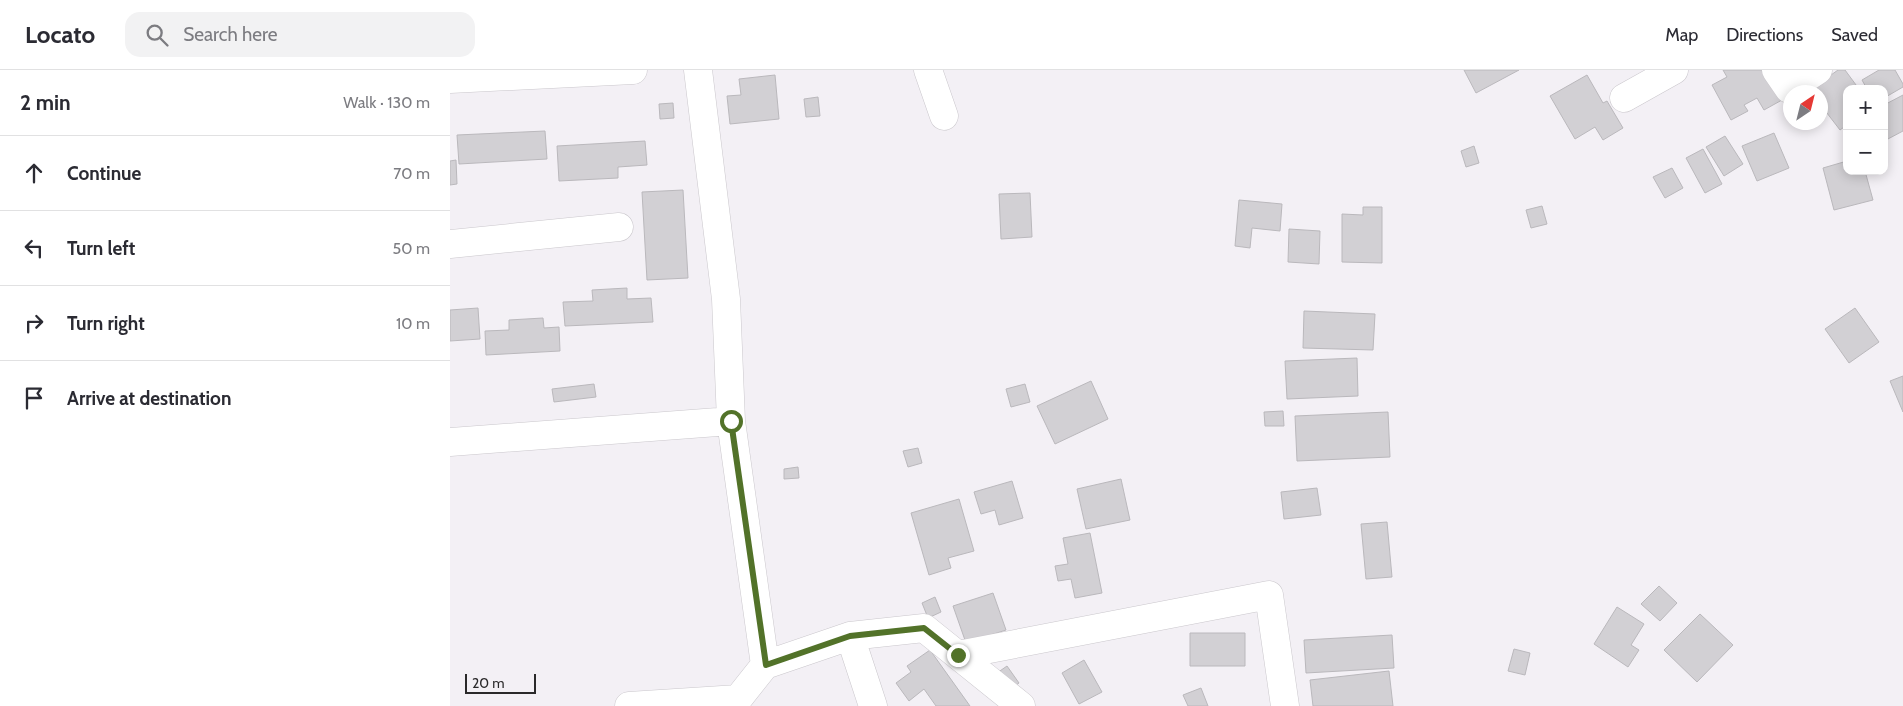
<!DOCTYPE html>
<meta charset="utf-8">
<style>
body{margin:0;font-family:Cabin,sans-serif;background:#f2f2f3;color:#2b2b33}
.controls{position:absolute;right:15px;top:15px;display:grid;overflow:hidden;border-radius:10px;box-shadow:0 2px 12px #0003}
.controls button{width:45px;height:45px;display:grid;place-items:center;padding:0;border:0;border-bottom:1px solid #e1e1e2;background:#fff;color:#2b2b33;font:25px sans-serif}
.compass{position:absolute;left:1333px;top:15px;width:45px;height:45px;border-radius:50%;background:#fff;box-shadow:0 2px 12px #0003;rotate:35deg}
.scale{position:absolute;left:15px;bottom:12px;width:71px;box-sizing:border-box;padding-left:5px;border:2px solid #2a292a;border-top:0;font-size:14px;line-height:18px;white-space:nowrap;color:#2a292a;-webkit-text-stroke:4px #f3f0f5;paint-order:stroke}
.stop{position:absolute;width:15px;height:15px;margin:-11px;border:4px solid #527229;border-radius:50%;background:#fff}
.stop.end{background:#527229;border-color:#fff;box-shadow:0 1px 5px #0008}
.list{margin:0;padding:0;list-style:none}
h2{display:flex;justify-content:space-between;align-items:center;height:65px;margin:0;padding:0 20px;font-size:21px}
h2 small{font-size:16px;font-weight:400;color:#7c7c81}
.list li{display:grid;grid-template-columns:32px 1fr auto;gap:15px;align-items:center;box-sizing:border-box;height:75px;padding:0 20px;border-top:1px solid #e1e1e2}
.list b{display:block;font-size:19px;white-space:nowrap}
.list em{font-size:16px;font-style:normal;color:#7c7c81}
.icon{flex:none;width:28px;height:28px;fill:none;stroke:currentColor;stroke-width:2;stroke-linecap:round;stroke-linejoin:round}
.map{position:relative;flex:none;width:1453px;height:636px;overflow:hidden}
header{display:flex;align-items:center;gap:30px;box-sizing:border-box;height:70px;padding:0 25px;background:#fff;border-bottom:1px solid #e1e1e2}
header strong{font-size:24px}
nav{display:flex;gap:28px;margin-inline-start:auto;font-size:18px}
.search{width:350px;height:45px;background:#f2f2f3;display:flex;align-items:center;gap:12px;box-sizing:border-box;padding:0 18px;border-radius:15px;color:#7c7c81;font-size:19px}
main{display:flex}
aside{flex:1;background:#fff}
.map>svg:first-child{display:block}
.building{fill:#d2d0d4;stroke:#bab8bc}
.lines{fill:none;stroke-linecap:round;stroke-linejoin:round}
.minor-casing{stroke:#cac7cc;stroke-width:29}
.minor{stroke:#fff;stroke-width:28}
.route{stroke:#527229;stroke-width:6}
</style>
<header>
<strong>Locato</strong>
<div class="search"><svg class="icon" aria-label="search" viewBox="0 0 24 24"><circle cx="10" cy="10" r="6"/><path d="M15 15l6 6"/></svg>Search here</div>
<nav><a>Map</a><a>Directions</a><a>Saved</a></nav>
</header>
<main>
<aside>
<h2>2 min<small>Walk · 130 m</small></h2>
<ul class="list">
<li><svg class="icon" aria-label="ahead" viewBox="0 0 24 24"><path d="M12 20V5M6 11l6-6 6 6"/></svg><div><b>Continue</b></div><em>70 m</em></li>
<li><svg class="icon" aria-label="left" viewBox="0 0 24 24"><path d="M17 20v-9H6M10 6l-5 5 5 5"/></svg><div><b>Turn left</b></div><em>50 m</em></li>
<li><svg class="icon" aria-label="right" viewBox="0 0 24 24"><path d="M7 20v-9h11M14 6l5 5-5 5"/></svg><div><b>Turn right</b></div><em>10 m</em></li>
<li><svg class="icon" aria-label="arrive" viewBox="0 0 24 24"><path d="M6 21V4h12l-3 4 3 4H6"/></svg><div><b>Arrive at destination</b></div></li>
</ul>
</aside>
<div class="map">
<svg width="1453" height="636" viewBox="0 0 1453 636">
<rect width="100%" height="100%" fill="#f3f0f5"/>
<path class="building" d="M1014,0H1069L1026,23Z
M1273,0H1315L1332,30L1314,40L1307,28L1294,35L1298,41L1281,50L1262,15L1277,7Z
M1388,0H1395L1409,19H1397V55L1390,60L1370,34V22H1362L1360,20Z
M1429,0H1445L1453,14V17L1434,28V19H1417L1412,10Z
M325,5L329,49L280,54L277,26L291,25L289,9Z
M1137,5L1153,33L1157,31L1173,58L1153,70L1145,57L1125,69L1100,26Z
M1453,25V61L1436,70L1434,66V35Z
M368,27L370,46L356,47L354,29Z
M223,33L224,48L210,49L209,34Z
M95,61L97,89L9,94L7,65Z
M1324,63L1339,98L1307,111L1292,76Z
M1275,66L1293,94L1274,106L1256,77Z
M195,71L197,95L168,97V108L109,111L107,76Z
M1024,76L1029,93L1016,97L1011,81Z
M1253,79L1272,114L1255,123L1236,88Z
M6,90L7,114L0,115V91Z
M1397,91V101H1415L1423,130L1384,140L1373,98Z
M1222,98L1233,118L1215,128L1203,107Z
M233,120L238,208L197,210L192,122Z
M580,123L582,167L551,169L549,124Z
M789,130L832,134L830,161L802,158L800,178L785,176Z
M1092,136L1097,154L1081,158L1076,140Z
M913,137H932V193L892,192V144L913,145Z
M839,159L870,161L869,194L838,192Z
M177,218V229L201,228L203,252L115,256L113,232L143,231L142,220Z
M28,238L30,269L0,271V240Z
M1405,238L1429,272L1399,293L1375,259Z
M854,241L925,244L923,280L853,278Z
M93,248L94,258L109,257L110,281L36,285L35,261L59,260V250Z
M907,288L908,326L837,329L835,291Z
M1453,306V342L1440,311Z
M641,311L658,349L605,374L587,336Z
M144,314L146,327L104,332L102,319Z
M575,314L580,332L561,337L556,319Z
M833,341L834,356H815L814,342Z
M938,342L940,387L847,391L845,346Z
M468,378L472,393L458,397L453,381Z
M348,397L349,408L334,409V399Z
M671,409L680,450L636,459L627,419Z
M562,411L573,448L549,455L545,440L531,444L524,422Z
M867,418L871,445L834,449L831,422Z
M509,429L524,481L498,488L501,498L479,505L461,443Z
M937,452L942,507L916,509L911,454Z
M640,463L652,523L625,528L621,509L608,511L605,496L618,494L613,468Z
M1209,516L1227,533L1210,551L1191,534Z
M543,523L556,560L516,573L503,536Z
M485,527L491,542L478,548L472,533Z
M1167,537L1194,554L1181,575L1189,580L1178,597L1144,574Z
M1250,544L1283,575L1247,612L1214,580Z
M740,563H795V596H740Z
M942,565L944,598L856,603L854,570Z
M1064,579L1080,583L1075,605L1058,601Z
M480,580L520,636H486L474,619L459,631L446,613L461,602L457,596Z
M634,590L652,622L629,634L612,603Z
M557,596L569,613L559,620L547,603Z
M939,601L943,636H863L860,610Z
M751,618L758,636H738L733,625Z"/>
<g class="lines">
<g class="minor-casing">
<path id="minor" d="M248,0L276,229L281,351L315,595
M478,0L494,46
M1326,0L1339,19L1368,0
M0,9L183,0
M1174,28L1224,0
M0,174L169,157
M0,372L281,351
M400,566L423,636
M508,585L819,525L835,636
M179,636L288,629L315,595L400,566L474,558L571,636"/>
</g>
<use href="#minor" class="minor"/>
</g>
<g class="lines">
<path class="route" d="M281,351L316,595L400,566L474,558L508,585"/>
</g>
</svg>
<div class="controls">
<button>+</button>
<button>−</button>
</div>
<svg class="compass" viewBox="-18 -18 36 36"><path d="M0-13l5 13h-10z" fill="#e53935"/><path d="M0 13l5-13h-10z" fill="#7c7c81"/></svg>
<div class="scale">20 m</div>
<div class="stop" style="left:281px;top:351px"></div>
<div class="stop end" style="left:508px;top:585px"></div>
</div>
</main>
